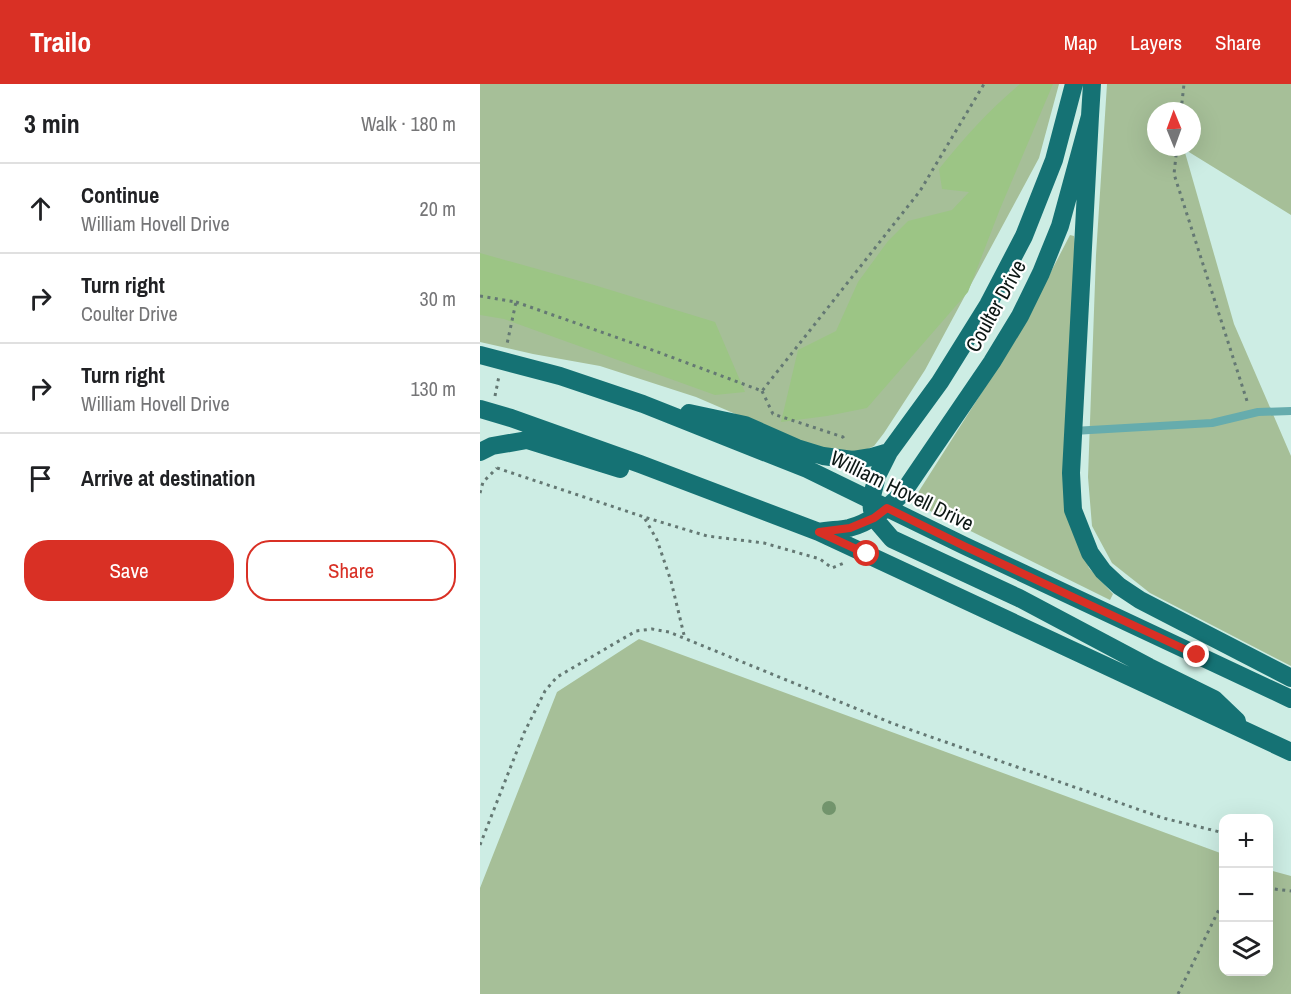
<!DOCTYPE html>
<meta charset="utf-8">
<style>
body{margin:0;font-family:"Archivo Narrow",sans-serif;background:#f6f6f6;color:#202124}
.controls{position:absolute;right:18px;bottom:18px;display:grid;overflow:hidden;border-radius:12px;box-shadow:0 6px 24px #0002}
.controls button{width:54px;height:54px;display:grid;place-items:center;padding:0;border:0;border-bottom:2px solid #e0e0e0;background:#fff;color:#202124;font:30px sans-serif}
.compass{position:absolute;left:667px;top:18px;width:54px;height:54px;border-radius:50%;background:#fff;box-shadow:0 6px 24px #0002;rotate:359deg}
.stop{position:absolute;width:18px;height:18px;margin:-14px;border:4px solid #d93025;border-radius:50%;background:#fff}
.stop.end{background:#d93025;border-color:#fff;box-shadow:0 2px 6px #0008}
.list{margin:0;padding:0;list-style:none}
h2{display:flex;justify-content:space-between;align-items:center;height:78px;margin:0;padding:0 24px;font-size:26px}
h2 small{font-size:20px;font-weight:400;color:#757577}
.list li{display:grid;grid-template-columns:39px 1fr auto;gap:18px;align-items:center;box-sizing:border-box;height:90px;padding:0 24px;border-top:2px solid #e0e0e0}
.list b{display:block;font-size:22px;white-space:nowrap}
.list p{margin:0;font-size:20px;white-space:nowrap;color:#757577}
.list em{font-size:20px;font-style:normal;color:#757577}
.actions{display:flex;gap:12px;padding:18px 24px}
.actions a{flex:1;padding:14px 0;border:2px solid #d93025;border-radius:24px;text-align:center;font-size:21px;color:#d93025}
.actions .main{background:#d93025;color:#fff}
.icon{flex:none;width:33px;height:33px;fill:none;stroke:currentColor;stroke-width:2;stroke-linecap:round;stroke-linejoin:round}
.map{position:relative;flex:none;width:811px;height:910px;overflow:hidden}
header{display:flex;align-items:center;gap:36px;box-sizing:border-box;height:84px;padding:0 30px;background:#d93025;color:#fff}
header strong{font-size:28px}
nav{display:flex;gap:33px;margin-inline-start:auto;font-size:21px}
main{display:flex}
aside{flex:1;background:#fff}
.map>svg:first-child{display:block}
.green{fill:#a6bf98;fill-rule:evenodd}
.forest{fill:#9cc585}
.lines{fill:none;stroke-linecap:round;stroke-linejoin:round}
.path{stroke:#647873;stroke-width:3;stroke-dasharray:3 4.5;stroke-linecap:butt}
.service{stroke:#66acad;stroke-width:8}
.primary{stroke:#157274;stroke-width:18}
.tree{fill:#72946c}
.route{stroke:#d93025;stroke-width:8}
.labels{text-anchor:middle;stroke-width:4.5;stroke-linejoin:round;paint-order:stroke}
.street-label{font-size:21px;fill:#0c1714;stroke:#fff}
</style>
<header>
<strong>Trailo</strong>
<nav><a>Map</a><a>Layers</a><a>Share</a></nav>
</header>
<main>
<aside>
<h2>3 min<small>Walk · 180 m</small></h2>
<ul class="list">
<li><svg class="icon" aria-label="ahead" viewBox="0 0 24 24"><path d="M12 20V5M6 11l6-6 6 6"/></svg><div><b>Continue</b><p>William Hovell Drive</p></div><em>20 m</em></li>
<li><svg class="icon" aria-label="right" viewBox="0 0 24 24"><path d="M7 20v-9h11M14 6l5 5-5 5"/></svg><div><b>Turn right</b><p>Coulter Drive</p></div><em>30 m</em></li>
<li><svg class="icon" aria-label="right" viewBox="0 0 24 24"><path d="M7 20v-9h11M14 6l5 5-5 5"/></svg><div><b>Turn right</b><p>William Hovell Drive</p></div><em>130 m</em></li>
<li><svg class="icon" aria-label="arrive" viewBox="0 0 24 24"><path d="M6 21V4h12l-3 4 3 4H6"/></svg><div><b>Arrive at destination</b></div></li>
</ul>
<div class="actions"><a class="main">Save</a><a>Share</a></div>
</aside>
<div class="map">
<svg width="811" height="910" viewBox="0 0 811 910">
<rect width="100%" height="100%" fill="#cdede4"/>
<path class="green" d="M0,0H579L559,74L445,286L404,349L394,362L381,368L335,364L216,313L120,282L53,270L0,258Z
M627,0H811V131L704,65L754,240L811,372V582L670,509L632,479L612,442L608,393L616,171ZM676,27H712V63H676Z
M590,151L594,152L597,175L586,430L609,484L633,510L630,516L432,418L537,253Z
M159,555L743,770L744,888H788L789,786L811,792V910H0V804L77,608Z"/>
<path class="forest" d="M540,0H573L520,125L488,208L387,324L347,332L301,338L318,266L356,247L378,198L408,157L428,137L472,126L489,108L462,105L459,85C484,54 509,26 540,0Z
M0,169L114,201L235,238L265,308L235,311L24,235L0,231Z"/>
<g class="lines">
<path class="path" d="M701,27L704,0
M697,63L694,90L767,317
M0,212L36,218L27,260
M36,218L175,267L282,307L440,107L504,0
M282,307L293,330L363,353L365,356
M15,312L19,292
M17,384L164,433L227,452L284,459L340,475L352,484L364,479
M0,409L3,398L17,384
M165,435L177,456L191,497L205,555
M0,761L44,649L65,607L77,593L156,547L172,545L189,548L414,640L683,734L744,749
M788,802L794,805L811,807
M698,910L744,815"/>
<path class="service" d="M593,347L732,339L778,328L811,327"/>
<path class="primary" d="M610,32L591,389L593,426L610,469L623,487L639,502L660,516L811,594
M0,271L80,292L163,320L327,385L485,462L811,615
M0,325L31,334L160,380L339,448L811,668
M209,329L265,341L317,364L343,372L373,376L392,373L409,368
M0,368L12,362L47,356L140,385
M392,426L391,416L397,392L409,368L460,298L508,221L544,152L574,76L594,0
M394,434L412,455L539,514L669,583L734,615L757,637
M339,448C349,446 359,446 369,444C390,439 407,424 422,410L512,278L540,232L561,189L580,142L610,32L612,0"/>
</g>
<circle class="tree" cx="349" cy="724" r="7"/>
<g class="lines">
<path class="route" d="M387,470L339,448L370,444L394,434L407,424L484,462L717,571"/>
</g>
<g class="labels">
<g class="street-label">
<text transform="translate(516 222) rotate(-61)" y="7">Coulter Drive</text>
<text transform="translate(422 407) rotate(26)" y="7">William Hovell Drive</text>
</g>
</g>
</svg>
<div class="controls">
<button>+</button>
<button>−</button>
<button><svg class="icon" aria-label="layers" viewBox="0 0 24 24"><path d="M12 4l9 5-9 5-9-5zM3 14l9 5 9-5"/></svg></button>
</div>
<svg class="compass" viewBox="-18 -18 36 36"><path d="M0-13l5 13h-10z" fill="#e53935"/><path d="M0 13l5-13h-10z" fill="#757577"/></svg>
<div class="stop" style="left:387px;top:470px"></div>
<div class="stop end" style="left:717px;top:571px"></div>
</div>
</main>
